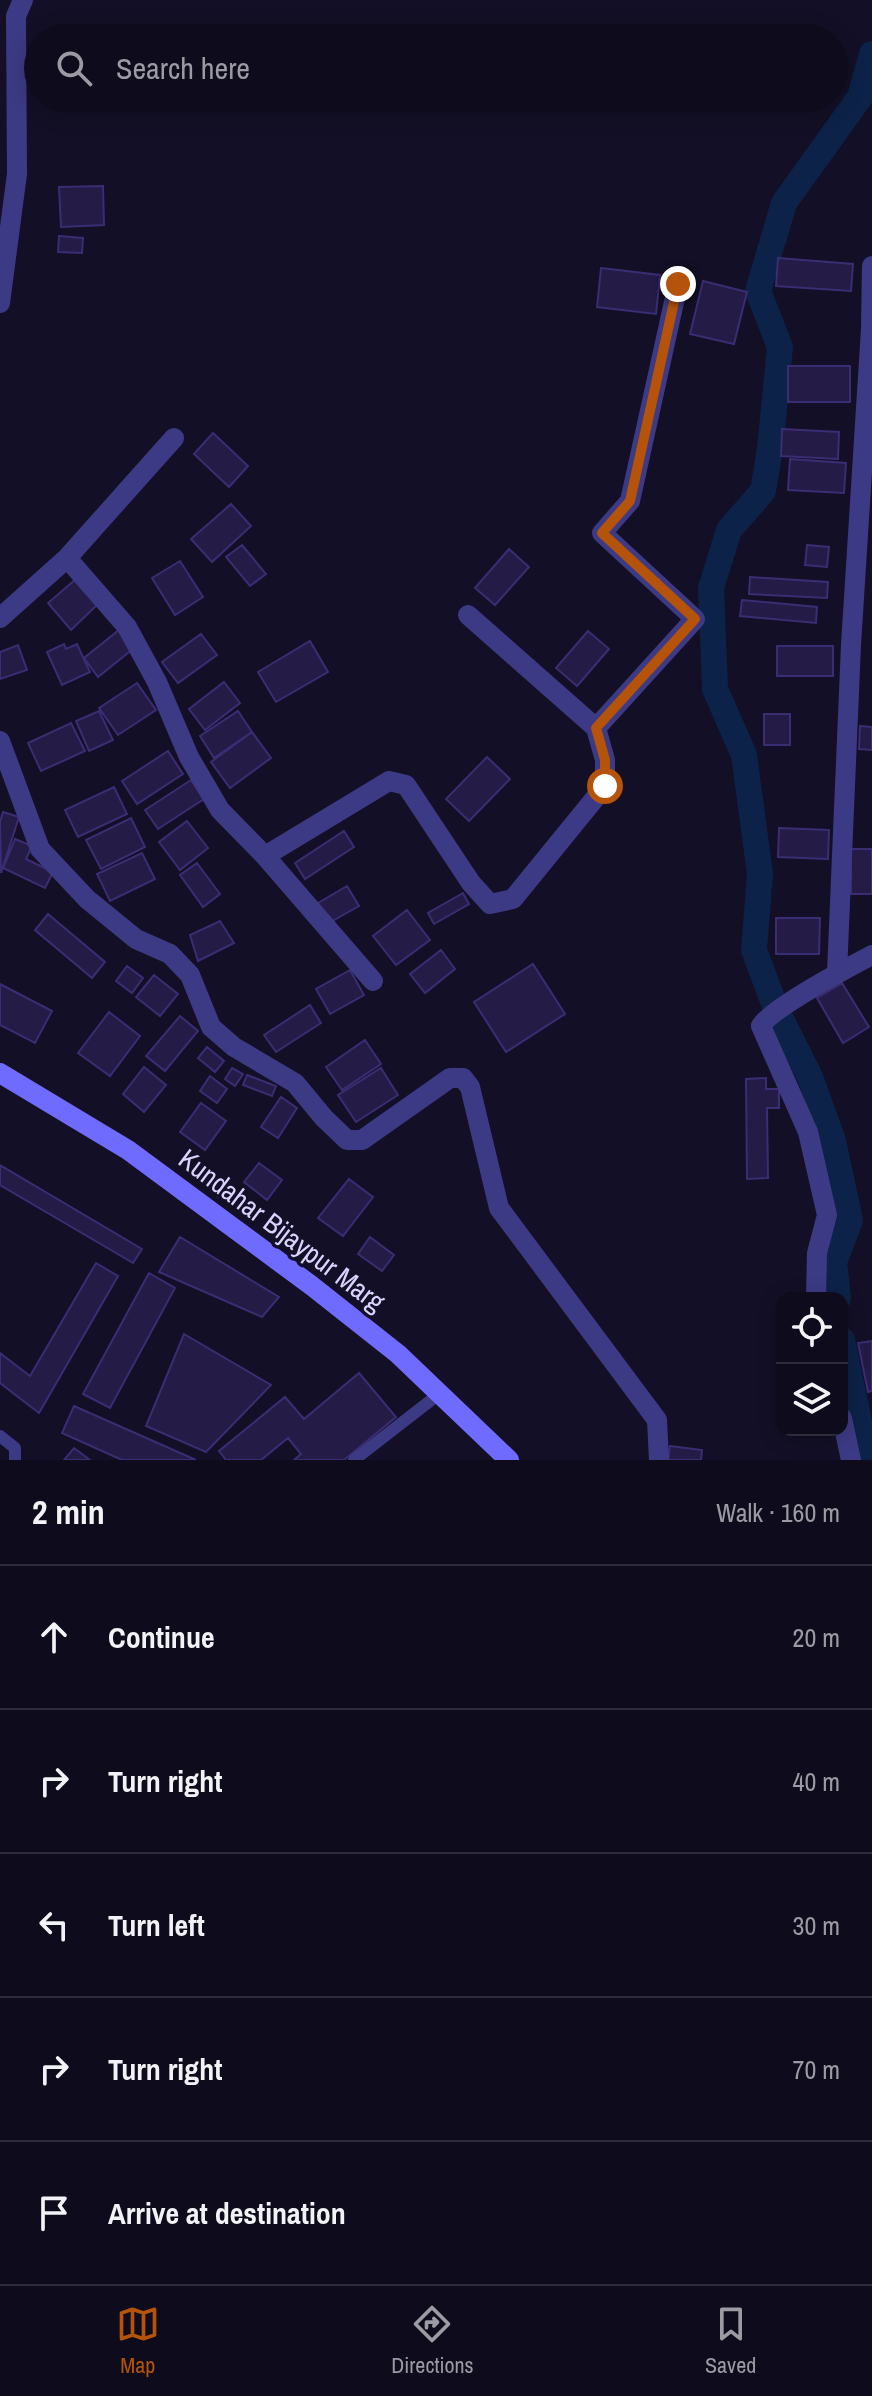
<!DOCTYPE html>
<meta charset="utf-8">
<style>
body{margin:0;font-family:"Archivo Narrow",sans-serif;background:#1c1929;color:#f1f3f6}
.controls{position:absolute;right:24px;bottom:24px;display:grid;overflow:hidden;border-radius:16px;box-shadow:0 4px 20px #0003}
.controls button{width:72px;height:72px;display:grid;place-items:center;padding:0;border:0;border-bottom:2px solid #2e2b3b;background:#0e0b1c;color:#f1f3f6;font:40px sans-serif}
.stop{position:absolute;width:24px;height:24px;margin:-18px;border:6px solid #b45309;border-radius:50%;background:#fff}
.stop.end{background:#b45309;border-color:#fff;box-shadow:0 2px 8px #0008}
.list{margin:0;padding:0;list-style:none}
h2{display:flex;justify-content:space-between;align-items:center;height:104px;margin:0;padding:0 32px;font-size:34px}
h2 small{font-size:26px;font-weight:400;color:#9b9ba3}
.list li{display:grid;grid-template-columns:52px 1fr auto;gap:24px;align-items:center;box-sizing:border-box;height:144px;padding:0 32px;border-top:2px solid #2e2b3b}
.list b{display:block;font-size:30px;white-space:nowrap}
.list em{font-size:26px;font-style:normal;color:#9b9ba3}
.icon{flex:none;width:44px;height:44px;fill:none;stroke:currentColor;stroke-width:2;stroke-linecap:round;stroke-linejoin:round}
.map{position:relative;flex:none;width:872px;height:1460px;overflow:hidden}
.search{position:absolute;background:#0e0b1c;box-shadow:0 4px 20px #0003;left:24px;right:24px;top:24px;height:88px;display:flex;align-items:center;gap:20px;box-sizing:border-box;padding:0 28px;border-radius:44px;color:#9b9ba3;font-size:30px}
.sheet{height:824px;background:#0e0b1c}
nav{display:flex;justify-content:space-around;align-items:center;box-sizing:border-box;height:112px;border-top:2px solid #2e2b3b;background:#0e0b1c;font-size:22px;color:#9b9ba3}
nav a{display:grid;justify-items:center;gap:4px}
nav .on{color:#b45309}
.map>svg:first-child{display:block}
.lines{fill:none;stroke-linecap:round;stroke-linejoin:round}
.canal{stroke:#0c2248;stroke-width:26}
.building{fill:#241b47;stroke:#3b2d73;stroke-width:2}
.service{stroke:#3d3a85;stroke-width:12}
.minor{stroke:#3d3a85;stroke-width:20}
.secondary{stroke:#6f6bff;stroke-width:20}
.route{stroke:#b45309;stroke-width:10}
.labels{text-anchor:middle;stroke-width:7;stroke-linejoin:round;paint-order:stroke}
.street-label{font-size:28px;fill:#d9d4ff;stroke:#130f26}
</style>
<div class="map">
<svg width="872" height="1460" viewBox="0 0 872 1460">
<rect width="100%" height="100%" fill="#130f26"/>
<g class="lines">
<path class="canal" d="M838,1298L834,1262L850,1220L833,1141L810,1077L776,1009L754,950L760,874L744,755L715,689L711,588L729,530L763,491L770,449L780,347L758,291L784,203L860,97L872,54
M842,1340L867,1460"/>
</g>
<path class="building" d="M103,186L104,225L61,227L59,187Z
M59,236L83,238L82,253L58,252Z
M778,258L853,264L851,291L776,286Z
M601,268L660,275L656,314L597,307Z
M703,281L747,292L734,344L690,334Z
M788,366H850V402H788Z
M782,429L839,432L838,459L781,456Z
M213,433L248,466L229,487L194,454Z
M790,459L846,463L844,493L788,490Z
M231,504L251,526L212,562L191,539Z
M242,545L266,574L250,586L226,557Z
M807,545L829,547L827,567L805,565Z
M509,549L529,567L495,605L475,588Z
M180,561L203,597L175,615L152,578Z
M750,577L828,582L827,598L749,594Z
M76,579L97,605L71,630L48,603Z
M742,600L817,607L816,623L740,616Z
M119,630L134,648L98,677L84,658Z
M588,631L609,649L577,686L556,668Z
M201,634L217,655L178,683L162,662Z
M310,641L328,672L276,702L258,672Z
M64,644L66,649L77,644L90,672L62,685L47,652Z
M18,645L27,670L0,679V652Z
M777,646H833V676H777Z
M224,682L240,703L205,730L189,709Z
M137,683L156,710L118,735L99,708Z
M99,711L113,740L89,751L76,721Z
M238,711L252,732L214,758L200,736Z
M764,714H790V745H764Z
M71,723L85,751L41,771L28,743Z
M860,726L872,727V750L859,749Z
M252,732L271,758L230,788L211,762Z
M168,751L183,774L137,804L122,781Z
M487,757L510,779L469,821L446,799Z
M191,780L204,799L158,829L145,810Z
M114,787L127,814L78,837L65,810Z
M3,812L19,817L1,873L0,822Z
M131,818L145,847L101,869L86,840Z
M187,821L208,848L180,870L159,842Z
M779,828L829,830L828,859L778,857Z
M344,831L354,847L305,879L295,863Z
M15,839L32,846L26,859L53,872L45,888L3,868Z
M851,849H872V894H851Z
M142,853L155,879L110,901L97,874Z
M197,863L220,894L203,907L180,875Z
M347,886L359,906L329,923L318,903Z
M463,893L469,904L434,924L428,913Z
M407,910L430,940L396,965L373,936Z
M48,914L105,962L92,978L35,930Z
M776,918H820L819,954H776Z
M220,921L234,943L198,961L190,935Z
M441,950L455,969L425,993L410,974Z
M533,964L565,1014L506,1052L474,1002Z
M127,966L143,978L132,993L116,981Z
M350,970L364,995L330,1014L316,989Z
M154,975L178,994L160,1016L136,997Z
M842,983L869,1027L843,1043L817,998Z
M0,984L52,1011L35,1043L0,1025Z
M310,1005L321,1023L276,1052L264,1035Z
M109,1012L140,1036L110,1076L78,1053Z
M180,1016L198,1031L165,1071L146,1056Z
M365,1040L381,1064L342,1090L326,1067Z
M207,1047L224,1061L215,1072L198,1058Z
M144,1067L166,1085L144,1112L123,1094Z
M232,1068L243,1074L235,1086L225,1079Z
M381,1068L398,1095L356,1122L338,1095Z
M247,1075L276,1086L272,1096L243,1085Z
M210,1076L227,1089L217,1103L200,1091Z
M766,1078V1089H779V1108H767L768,1178L747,1179L746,1079Z
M281,1097L297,1108L278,1138L261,1127Z
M201,1103L226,1121L205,1150L180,1132Z
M259,1163L282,1180L267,1200L244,1182Z
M0,1165L142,1249L133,1263L0,1185Z
M349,1179L373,1197L343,1236L318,1218Z
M180,1237L279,1297L262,1317L159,1272Z
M370,1237L394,1255L382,1271L358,1254Z
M96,1263L118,1276L39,1413L0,1383V1353L30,1376Z
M149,1273L175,1288L110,1408L83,1394Z
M184,1334L271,1385L206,1452L146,1426Z
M872,1341V1391L868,1392L858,1343Z
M359,1373L396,1417L344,1460H294L301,1454L288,1438L261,1460H226L219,1451L285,1397L304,1419Z
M74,1406L196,1460H122L62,1433Z
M670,1446L702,1450L701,1460H668Z
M74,1448L90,1460H64Z"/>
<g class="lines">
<path class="service" d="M0,1436L15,1448V1460
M354,1460L439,1394"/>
<path class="minor" d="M0,303L17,174L16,16L23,0
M174,438L67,558L127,627L157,682L189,757L220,810L265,856L389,781L406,785L471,883L490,904L513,899L605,786V760L596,728L695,619L602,533L630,501L678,284
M468,615L596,728
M0,618L67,558
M0,741L40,849L87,899L136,939L170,954L190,975L211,1027L234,1047L295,1083L324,1118L347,1140H362L450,1078H463L470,1087L499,1208L657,1420L659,1460
M265,856L373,981
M837,973L851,645L871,329L872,266
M816,1298L817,1253L827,1215L808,1132L761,1026C770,1009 851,966 872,955
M842,1418L851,1460"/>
<path class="secondary" d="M0,1073L128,1150L312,1286L398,1354L509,1460"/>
</g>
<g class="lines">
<path class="route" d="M605,786V760L596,728L695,619L602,533L630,501L678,284"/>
</g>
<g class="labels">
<g class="street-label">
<text transform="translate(282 1230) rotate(37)" y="10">Kundahar Bijaypur Marg</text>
</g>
</g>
</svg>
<div class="controls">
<button><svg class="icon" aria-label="locate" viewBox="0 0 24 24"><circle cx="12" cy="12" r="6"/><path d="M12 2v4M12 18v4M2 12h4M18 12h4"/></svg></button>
<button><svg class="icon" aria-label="layers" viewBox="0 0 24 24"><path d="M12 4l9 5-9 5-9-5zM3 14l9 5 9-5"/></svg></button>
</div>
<div class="stop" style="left:605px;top:786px"></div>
<div class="stop end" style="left:678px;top:284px"></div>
<div class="search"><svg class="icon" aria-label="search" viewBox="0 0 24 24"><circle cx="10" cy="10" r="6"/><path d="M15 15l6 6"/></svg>Search here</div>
</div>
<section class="sheet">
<h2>2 min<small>Walk · 160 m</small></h2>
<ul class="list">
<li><svg class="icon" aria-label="ahead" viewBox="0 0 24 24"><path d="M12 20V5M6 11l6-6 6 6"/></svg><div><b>Continue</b></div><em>20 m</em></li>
<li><svg class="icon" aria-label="right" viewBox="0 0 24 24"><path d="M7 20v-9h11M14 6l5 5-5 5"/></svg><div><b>Turn right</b></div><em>40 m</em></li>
<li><svg class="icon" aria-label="left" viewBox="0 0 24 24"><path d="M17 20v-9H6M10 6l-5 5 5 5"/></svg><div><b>Turn left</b></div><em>30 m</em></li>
<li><svg class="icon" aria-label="right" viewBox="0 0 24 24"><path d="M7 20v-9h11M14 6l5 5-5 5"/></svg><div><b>Turn right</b></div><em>70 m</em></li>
<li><svg class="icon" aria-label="arrive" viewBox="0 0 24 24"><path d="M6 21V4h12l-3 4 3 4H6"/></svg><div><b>Arrive at destination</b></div></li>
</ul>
</section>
<nav>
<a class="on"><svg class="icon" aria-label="map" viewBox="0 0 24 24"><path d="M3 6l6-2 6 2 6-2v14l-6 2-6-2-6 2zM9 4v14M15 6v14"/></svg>Map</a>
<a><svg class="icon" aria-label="directions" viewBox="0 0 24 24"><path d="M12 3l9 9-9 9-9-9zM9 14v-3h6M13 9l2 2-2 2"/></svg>Directions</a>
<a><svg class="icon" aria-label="saved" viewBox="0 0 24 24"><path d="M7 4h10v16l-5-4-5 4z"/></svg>Saved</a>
</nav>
